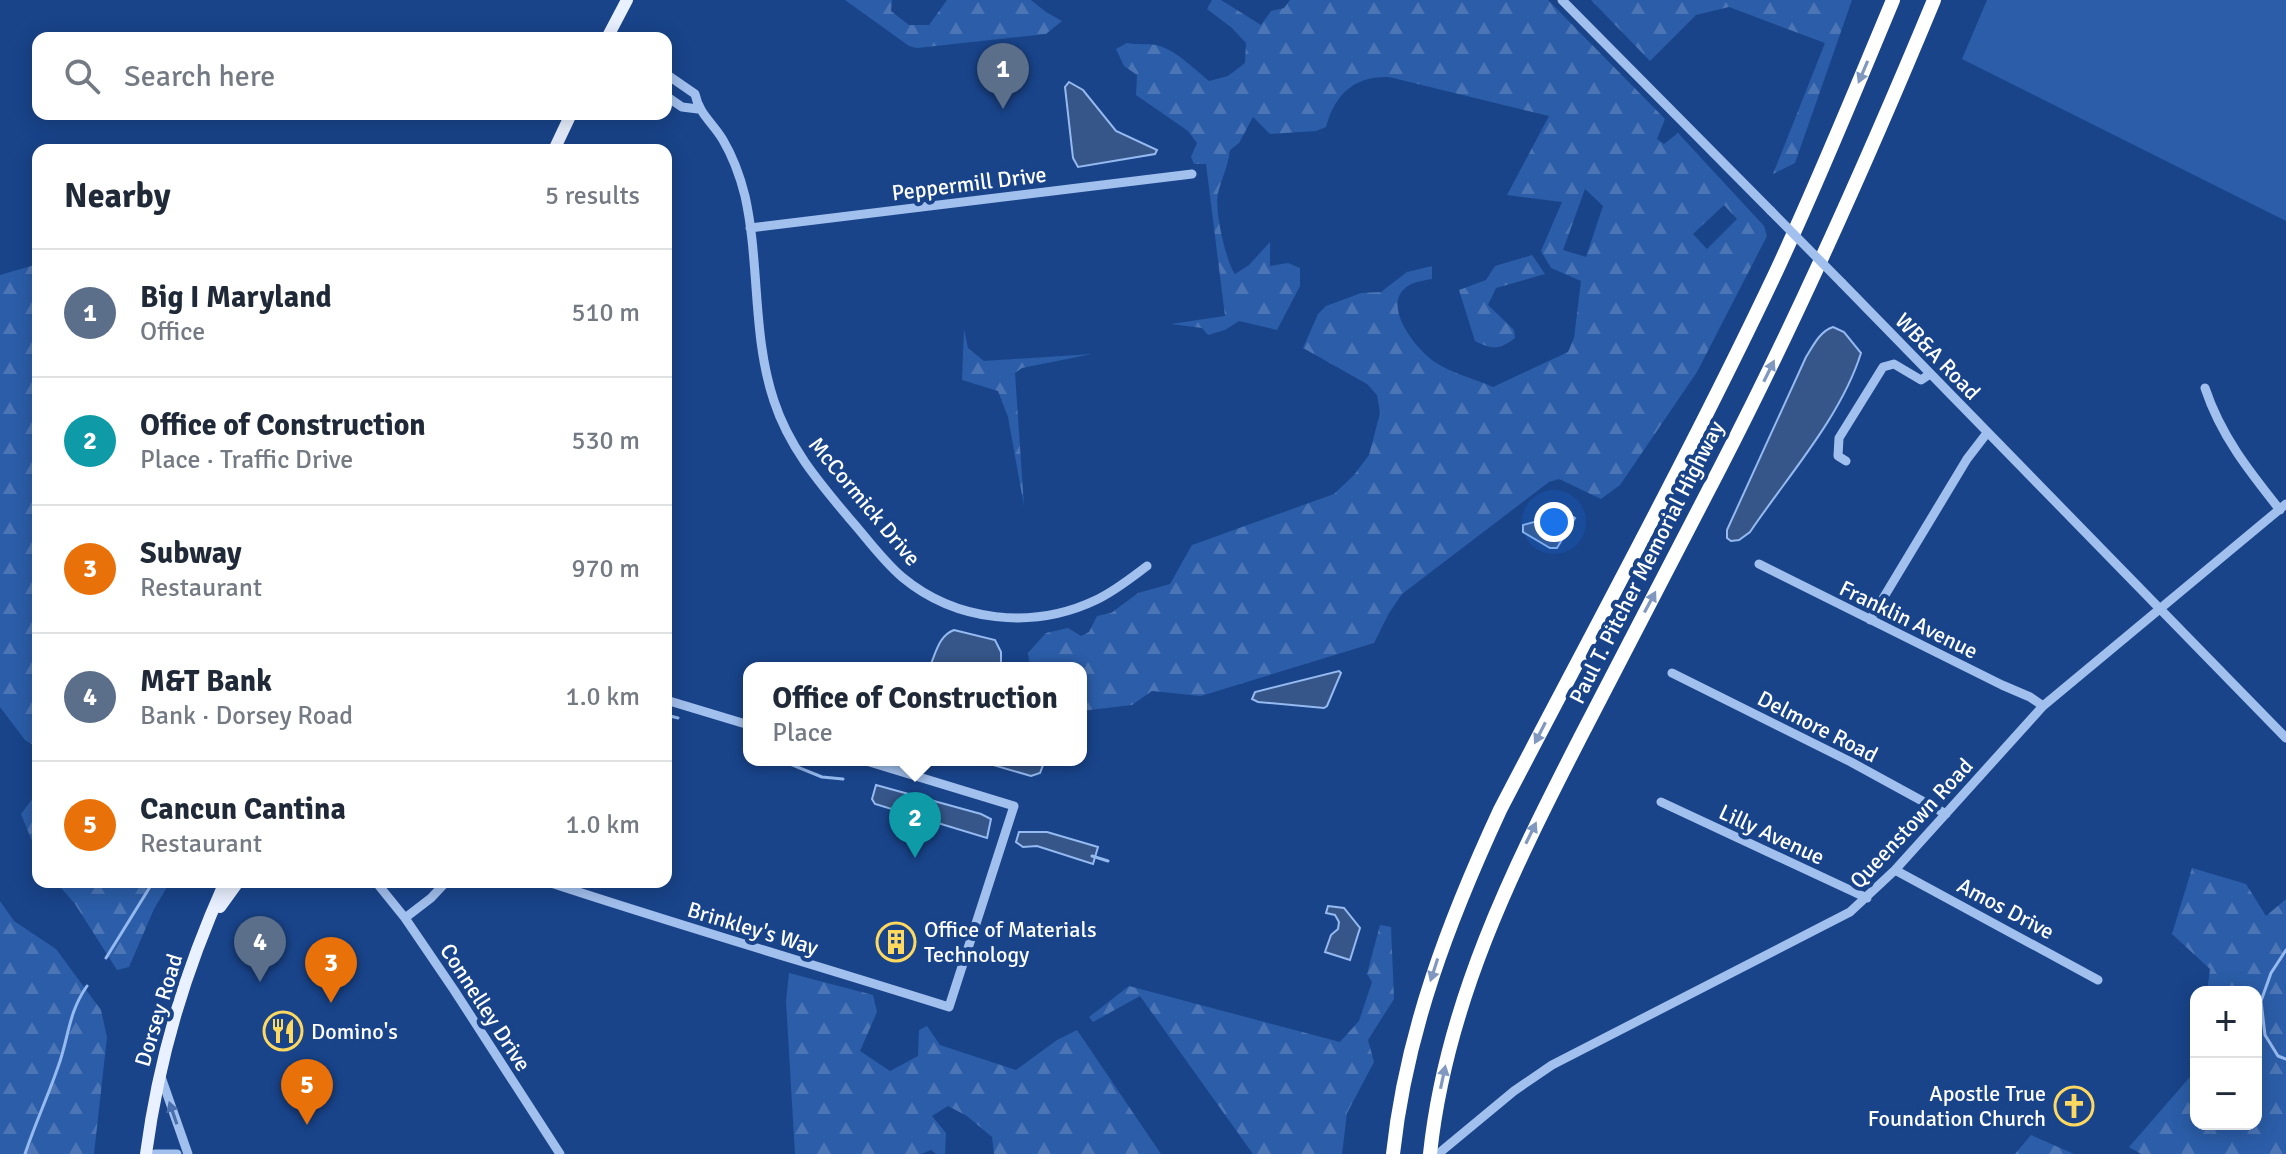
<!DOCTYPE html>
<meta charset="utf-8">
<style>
body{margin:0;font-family:Signika,sans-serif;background:#f6f6f7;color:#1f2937}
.controls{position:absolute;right:24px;bottom:24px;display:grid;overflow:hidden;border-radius:16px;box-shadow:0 4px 20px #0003}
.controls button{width:72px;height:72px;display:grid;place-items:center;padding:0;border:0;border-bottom:2px solid #e0e1e3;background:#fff;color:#1f2937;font:40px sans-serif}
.you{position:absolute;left:1554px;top:522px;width:28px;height:28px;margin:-20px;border:6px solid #fff;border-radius:50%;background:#1a73e8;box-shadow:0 0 0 12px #1a73e833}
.badge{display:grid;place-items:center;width:52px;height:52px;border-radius:50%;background:#b45309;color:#fff;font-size:26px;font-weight:700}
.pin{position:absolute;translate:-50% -66px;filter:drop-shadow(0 2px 4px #0008)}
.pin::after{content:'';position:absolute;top:42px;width:28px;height:24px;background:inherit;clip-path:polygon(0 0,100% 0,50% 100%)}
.popup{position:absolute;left:743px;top:662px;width:344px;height:104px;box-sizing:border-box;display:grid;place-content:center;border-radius:16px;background:#fff;filter:drop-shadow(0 2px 6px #0005);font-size:26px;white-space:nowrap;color:#747a83}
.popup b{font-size:30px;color:#1f2937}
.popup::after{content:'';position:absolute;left:50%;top:100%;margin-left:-16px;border:16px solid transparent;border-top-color:#fff}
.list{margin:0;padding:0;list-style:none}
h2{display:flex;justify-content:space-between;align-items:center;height:104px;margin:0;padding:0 32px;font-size:34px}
h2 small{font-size:26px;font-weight:400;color:#747a83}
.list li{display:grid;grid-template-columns:52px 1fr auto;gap:24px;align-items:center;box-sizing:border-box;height:128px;padding:0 32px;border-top:2px solid #e0e1e3}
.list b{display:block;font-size:30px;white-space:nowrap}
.list p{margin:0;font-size:26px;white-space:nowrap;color:#747a83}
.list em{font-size:26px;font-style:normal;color:#747a83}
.icon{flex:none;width:44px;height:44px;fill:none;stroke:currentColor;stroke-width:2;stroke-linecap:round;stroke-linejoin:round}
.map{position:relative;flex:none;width:2286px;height:1154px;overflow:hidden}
.search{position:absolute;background:#fff;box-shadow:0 4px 20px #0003;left:32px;top:32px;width:640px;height:88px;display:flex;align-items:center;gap:20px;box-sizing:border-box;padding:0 28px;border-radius:16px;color:#747a83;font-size:30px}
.panel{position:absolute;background:#fff;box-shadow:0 4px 20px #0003;left:32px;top:144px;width:640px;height:744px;border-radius:16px}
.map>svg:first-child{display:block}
.forest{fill:url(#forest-firs);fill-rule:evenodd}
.green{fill:#2b5da8}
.water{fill:#36568a;stroke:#95baf0;stroke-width:2}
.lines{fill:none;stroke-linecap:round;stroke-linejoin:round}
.stream{stroke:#95baf0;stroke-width:3}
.minor{stroke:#a2c0ee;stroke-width:9}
.major{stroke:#e9f0ff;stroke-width:12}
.highway{stroke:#fff;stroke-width:14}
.minor-bridge{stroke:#a2c0ee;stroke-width:9}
.oneway{fill:#8098bf}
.oneway2{fill:#496fad}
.labels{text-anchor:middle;stroke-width:8;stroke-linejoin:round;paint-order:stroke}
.street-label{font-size:22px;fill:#fff;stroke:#19448a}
.poi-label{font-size:22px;fill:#fff;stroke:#19448a;text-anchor:start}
</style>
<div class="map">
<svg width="2286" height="1154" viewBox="0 0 2286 1154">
<defs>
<pattern id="forest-firs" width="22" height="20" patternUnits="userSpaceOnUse" patternTransform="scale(2)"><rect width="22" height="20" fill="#2b5da8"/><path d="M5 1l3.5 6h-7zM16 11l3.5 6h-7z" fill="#4b75b5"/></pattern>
</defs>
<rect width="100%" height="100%" fill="#19448a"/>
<path class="forest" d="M845,0H892L891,11L909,25H929L947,0H1031L1046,12L1062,21L1046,34L917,48L909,46Z
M1212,0H1221L1261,25L1271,11L1284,8L1290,0H1548L1665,119L1657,139L1664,144L1678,133L1764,226L1767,236L1697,372L1620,485L1601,499L1559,479L1549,482L1402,594L1389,613L1374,643L1201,696L1152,691L1132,705L1081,711V668H1030L1028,653L1046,633L1068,628L1081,636L1089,632L1097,616L1111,613L1138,593L1170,584L1192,545L1334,494L1354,475L1369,455L1380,413L1377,395L1367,384L1303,348L1318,314L1326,306L1361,293L1381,292L1407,272L1432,266V279C1426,280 1419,281 1414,283C1375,298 1415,349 1435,362C1451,373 1475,379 1493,387L1568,352L1574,338L1581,281L1551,268L1541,251L1562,202L1507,195L1549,116L1389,77C1354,76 1335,94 1326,127L1316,131L1270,134L1253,117L1239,143L1230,150C1228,166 1222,178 1218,193C1214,209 1226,262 1235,274L1249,265L1270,242V266L1288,263L1300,268V286L1277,330L1239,321L1225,330L1208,335L1202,328L1171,324L1225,316L1206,164H1194L1191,157L1197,143L1188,131L1136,95L1137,75L1124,66L1116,49L1127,43C1137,45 1151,43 1160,46C1178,52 1194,69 1209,81L1228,76L1245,63L1246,43L1232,28L1207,9ZM1585,189L1603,206L1586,257L1563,250ZM1724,205L1737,219L1707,249L1693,234Z
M1591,0H1852L1795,163L1773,174L1825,43L1729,7L1696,15L1650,61Z
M1532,255L1545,274L1496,288L1488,305L1514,330L1515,338C1499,350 1493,350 1475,341L1459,290L1486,280L1495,266Z
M38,264V748L25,740L0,707V275Z
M964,329L968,348L984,361L1092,354L1022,368L1015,373L1024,506L1008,417L998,391L962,380Z
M38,797V856L21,814L33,798Z
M2192,868L2246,884L2266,916L2286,899V1154H2141L2129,1147L2196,1070V1124H2256V992H2207L2210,969L2172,934Z
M56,882H170L154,909L129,967L117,970L75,904Z
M0,901L14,921L56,949L101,1010L107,1037L94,1154H0Z
M1380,925L1391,927L1394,999L1368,1040L1374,1062L1347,1113L1342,1154H1253L1140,996L1093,1022L1089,1017L1129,986L1340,1042L1359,1021L1372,982L1367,974Z
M789,973L873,995L877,1012L860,1051L890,1071L918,1056L919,1030L927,1026L940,1045L1016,1070L1057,1040L1077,1030L1161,1154H994L992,1137L967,1116L948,1106L932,1116L946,1133L945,1154H936L931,1150L921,1154H795L786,1001Z
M2031,1135L2074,1154H2015Z"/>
<path class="green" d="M1987,0H2286V221L1962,59Z"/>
<path class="water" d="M1069,82L1083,90L1116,131L1157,150L1155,154L1078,167L1073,158L1065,87Z
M1833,327L1844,332L1861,353C1841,417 1787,477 1750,532L1739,540L1731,541L1727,538V530L1806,357C1813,346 1820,331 1833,327Z
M1567,513L1575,518L1557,548H1550L1523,532V525Z
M954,630L995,640L1001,652V668H929C936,654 938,636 954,630Z
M1339,671L1341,673L1327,706L1324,708L1258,702L1252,699L1255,692Z
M976,760H1045L1040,773L1031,776Z
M876,785L981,814L991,819L987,838L875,804L872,799Z
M1019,832H1047L1098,847L1093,864L1037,846L1023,847L1016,842Z
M1328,906L1344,908L1360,928L1350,960L1325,952L1331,935L1338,929L1339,922L1335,915L1326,913Z"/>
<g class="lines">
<path class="stream" d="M666,715L678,718
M745,743L749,745
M780,760L822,777L843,779
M1092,856L1108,861
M2286,950L2271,973L2261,1001L2265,1035L2278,1056L2286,1059
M106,958L153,882
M25,1154C35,1124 48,1096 58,1067C69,1037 68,1013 87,986"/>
<path class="minor" d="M1562,0L1771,211
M666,74L695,94C699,114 713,123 723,140C733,157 740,176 745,196C760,263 752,336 774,401C789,447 818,481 849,518C866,537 882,560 902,577C956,622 1033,630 1096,600C1115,591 1131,578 1147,566
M666,96L682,107L698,109
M750,228L1192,174
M1842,283L2286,738
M2205,388C2221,436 2249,471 2280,510
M1846,461L1838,456L1839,438L1883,367L1894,364L1921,380L1930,374
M1759,564L2002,685L2030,697L2043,706
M1870,620L1967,459L1987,433
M1672,673L1851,762L1946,814
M666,700L749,725
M1661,802L1867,898
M1895,870L2098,980
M376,882L405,918L454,990L560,1154
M548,882C681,926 815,965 949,1007L1014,806L863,760
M405,918L431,898L446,882
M160,1074L188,1154
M155,1154H177
M1438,1154L1514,1091L1552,1065L1850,912L1895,870L2043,706L2286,504"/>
<path class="major" d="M607,38L627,0
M554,150L571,114
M220,907L238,882
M146,1154C159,1057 185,971 225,882"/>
<path class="highway" d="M1393,1154C1406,1032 1449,920 1500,810C1593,631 1690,454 1776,272C1818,182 1855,91 1893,0
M1430,1154C1446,1003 1512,871 1580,738C1626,648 1673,558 1720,468C1799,315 1868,159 1934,0"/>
<path class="minor-bridge" d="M1771,211L1842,283"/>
</g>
<defs><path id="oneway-solid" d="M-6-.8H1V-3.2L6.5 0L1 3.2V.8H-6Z" transform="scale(2)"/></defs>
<g class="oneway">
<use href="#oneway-solid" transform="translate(1863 72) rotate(113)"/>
<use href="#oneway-solid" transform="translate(1769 371) rotate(-64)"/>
<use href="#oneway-solid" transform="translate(1650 602) rotate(-62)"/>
<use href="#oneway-solid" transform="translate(1540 733) rotate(117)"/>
<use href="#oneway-solid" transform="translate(1531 833) rotate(-64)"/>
<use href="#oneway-solid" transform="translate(1434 970) rotate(108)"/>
<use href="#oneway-solid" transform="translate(1443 1077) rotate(-78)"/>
</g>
<use class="oneway2" href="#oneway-solid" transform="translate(173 1113) rotate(-109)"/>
<defs>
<g id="building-ring" transform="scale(2)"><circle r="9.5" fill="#19448a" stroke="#ffd95f" stroke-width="1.5"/><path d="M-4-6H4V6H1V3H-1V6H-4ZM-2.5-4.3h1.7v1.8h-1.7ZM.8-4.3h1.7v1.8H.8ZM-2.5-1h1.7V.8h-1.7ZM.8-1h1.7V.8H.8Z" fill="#ffd95f"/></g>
<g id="restaurant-ring" transform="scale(2)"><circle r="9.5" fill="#19448a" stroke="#ffd95f" stroke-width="1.5"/><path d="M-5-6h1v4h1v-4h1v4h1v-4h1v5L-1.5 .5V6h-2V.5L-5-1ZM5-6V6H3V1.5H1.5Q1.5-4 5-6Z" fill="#ffd95f"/></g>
<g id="church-ring" transform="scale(2)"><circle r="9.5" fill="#19448a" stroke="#ffd95f" stroke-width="1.5"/><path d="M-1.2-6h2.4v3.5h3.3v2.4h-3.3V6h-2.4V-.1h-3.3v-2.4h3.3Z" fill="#ffd95f"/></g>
</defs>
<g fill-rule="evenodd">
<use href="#building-ring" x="896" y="942"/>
<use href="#restaurant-ring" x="283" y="1031"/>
<use href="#church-ring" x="2074" y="1106"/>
</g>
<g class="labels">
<g class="street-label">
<text transform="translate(969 183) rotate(-7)" y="8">Peppermill Drive</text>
<text transform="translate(1938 356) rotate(46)" y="8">WB&amp;A Road</text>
<text transform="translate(865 501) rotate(50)" y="8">McCormick Drive</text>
<text transform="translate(1646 562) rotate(-63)" y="8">Paul T. Pitcher Memorial Highway</text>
<text transform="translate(1909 619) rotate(26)" y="8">Franklin Avenue</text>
<text transform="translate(1818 726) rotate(27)" y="8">Delmore Road</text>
<text transform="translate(1911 823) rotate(-47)" y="8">Queenstown Road</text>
<text transform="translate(1772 834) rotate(25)" y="8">Lilly Avenue</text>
<text transform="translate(2006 908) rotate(28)" y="8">Amos Drive</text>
<text transform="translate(753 928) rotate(17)" y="8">Brinkley's Way</text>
<text transform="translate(486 1007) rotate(57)" y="8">Connelley Drive</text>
<text transform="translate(158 1010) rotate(-73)" y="8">Dorsey Road</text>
</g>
<g class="poi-label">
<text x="924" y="937">Office of Materials<tspan x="924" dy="25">Technology</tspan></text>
<text x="311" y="1039">Domino's</text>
<text x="2046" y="1101" text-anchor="end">Apostle True<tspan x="2046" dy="25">Foundation Church</tspan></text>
</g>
</g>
</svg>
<div class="controls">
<button>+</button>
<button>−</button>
</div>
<div class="you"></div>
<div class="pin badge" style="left:1003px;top:109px;background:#5c6f8a">1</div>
<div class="pin badge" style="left:915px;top:858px;background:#0f9aa8">2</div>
<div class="popup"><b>Office of Construction</b>Place</div>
<div class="pin badge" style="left:331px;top:1003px;background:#e8710a">3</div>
<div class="pin badge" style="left:260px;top:982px;background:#5c6f8a">4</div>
<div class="pin badge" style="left:307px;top:1125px;background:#e8710a">5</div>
<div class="search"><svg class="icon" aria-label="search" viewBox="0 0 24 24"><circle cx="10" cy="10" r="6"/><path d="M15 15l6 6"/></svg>Search here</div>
<section class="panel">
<h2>Nearby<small>5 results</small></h2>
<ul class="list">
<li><span class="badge" style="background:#5c6f8a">1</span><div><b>Big I Maryland</b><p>Office</p></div><em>510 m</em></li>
<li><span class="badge" style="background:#0f9aa8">2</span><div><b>Office of Construction</b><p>Place · Traffic Drive</p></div><em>530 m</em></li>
<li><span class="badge" style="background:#e8710a">3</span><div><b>Subway</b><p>Restaurant</p></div><em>970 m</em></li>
<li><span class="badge" style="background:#5c6f8a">4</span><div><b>M&amp;T Bank</b><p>Bank · Dorsey Road</p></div><em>1.0 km</em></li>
<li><span class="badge" style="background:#e8710a">5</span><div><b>Cancun Cantina</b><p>Restaurant</p></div><em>1.0 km</em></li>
</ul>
</section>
</div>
